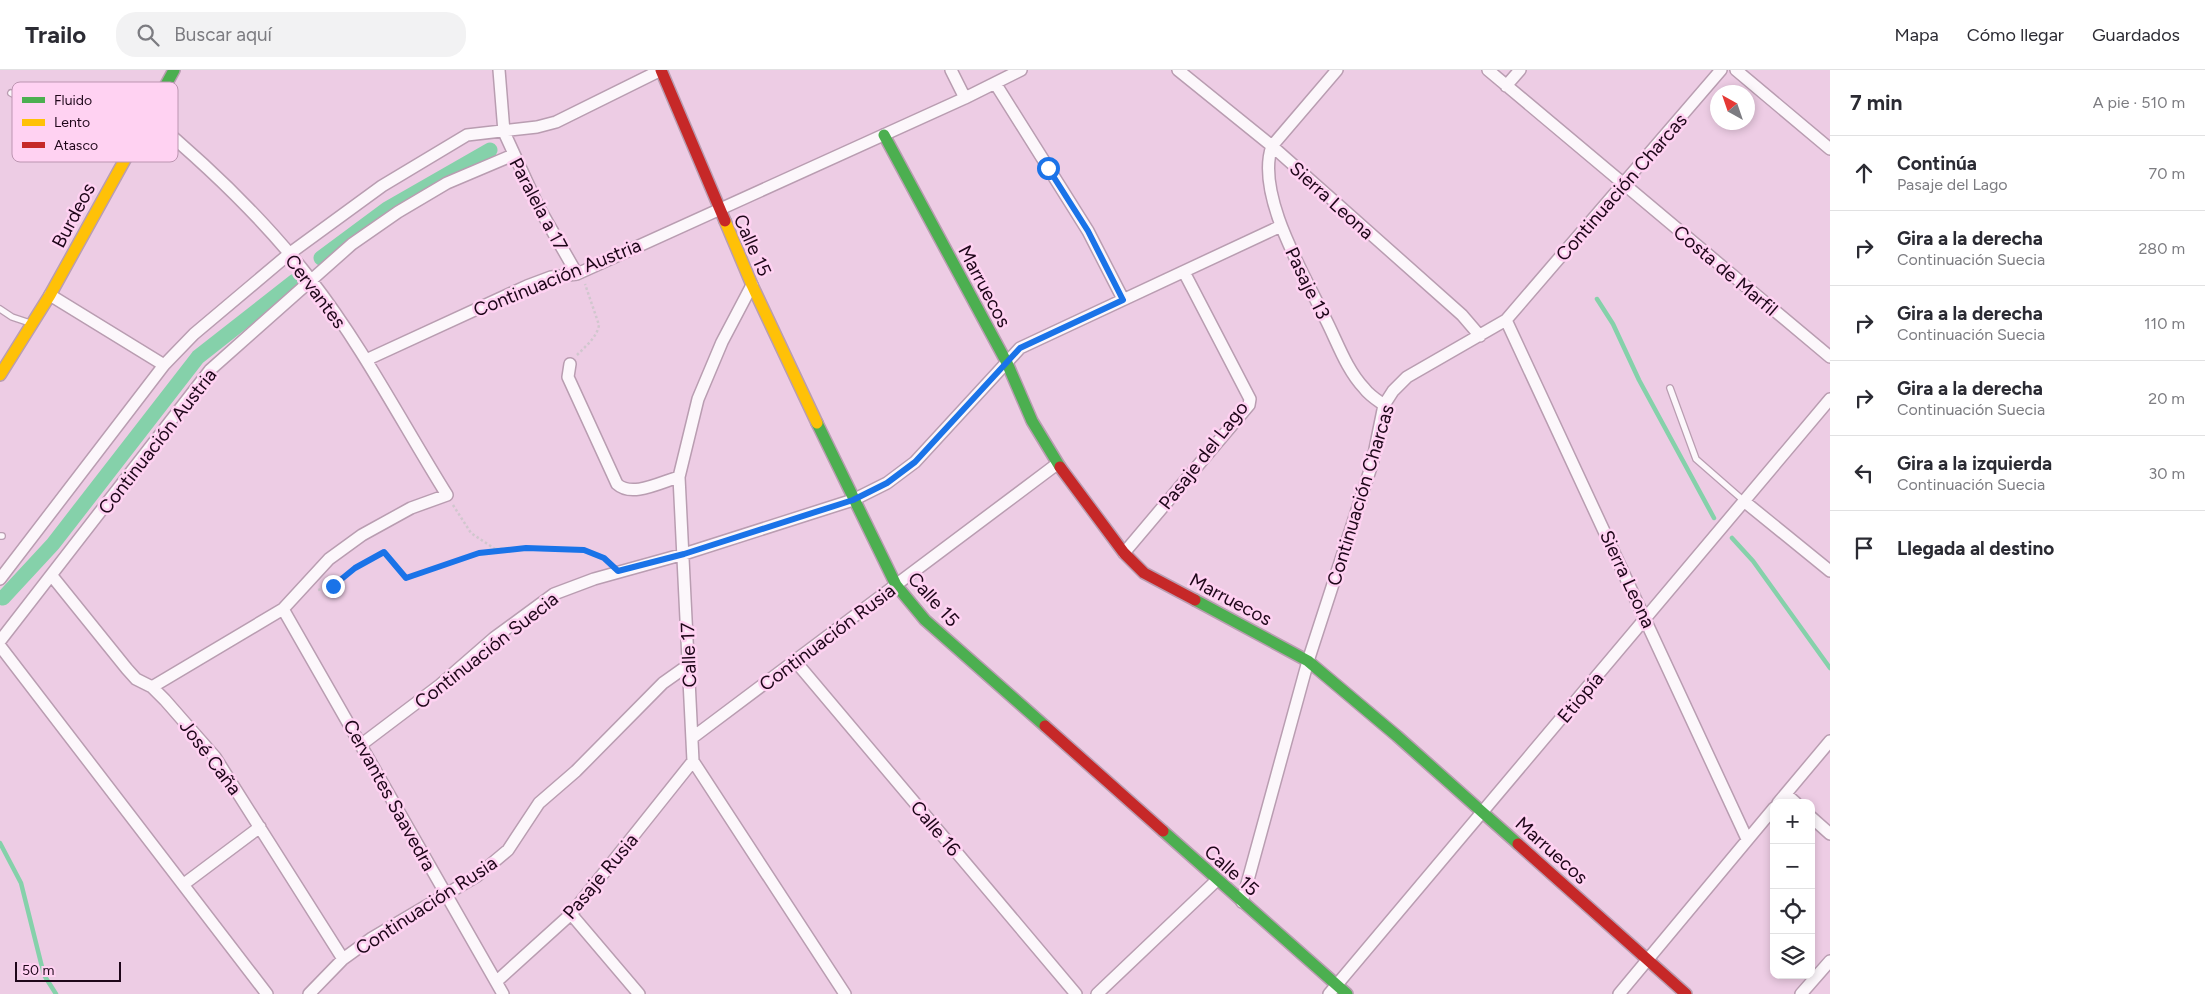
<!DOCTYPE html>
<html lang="es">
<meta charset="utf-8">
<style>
body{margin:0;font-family:Figtree,sans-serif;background:#f2f2f3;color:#2b2b33}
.controls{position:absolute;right:15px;bottom:15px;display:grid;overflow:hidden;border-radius:10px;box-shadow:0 2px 8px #0003}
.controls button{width:45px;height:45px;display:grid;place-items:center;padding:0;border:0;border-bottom:1px solid #e1e1e2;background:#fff;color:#2b2b33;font:25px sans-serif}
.compass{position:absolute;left:1710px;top:15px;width:45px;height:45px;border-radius:50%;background:#fff;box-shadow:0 2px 8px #0003;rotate:320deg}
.scale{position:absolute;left:15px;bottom:12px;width:106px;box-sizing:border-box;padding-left:5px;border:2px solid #1e0619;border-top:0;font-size:14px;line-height:18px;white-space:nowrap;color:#1e0619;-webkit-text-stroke:4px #ffd2f2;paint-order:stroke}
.stop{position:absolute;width:15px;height:15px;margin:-11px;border:4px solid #1a73e8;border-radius:50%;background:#fff}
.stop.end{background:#1a73e8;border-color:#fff;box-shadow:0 1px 5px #0008}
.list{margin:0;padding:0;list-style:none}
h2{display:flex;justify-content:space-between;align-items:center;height:65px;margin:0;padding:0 20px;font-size:21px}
h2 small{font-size:16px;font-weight:400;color:#7c7c81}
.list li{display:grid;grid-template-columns:32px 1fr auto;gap:15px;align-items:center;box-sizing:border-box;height:75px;padding:0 20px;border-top:1px solid #e1e1e2}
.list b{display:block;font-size:19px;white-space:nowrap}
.list p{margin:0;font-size:16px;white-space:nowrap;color:#7c7c81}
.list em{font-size:16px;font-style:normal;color:#7c7c81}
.icon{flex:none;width:28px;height:28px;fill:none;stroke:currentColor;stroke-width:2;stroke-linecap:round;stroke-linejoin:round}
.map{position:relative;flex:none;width:1830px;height:924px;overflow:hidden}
header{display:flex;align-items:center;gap:30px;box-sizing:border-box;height:70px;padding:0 25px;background:#fff;border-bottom:1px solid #e1e1e2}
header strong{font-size:24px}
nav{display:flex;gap:28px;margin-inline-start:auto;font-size:18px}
.search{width:350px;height:45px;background:#f2f2f3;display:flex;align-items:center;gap:12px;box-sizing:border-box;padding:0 18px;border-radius:20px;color:#7c7c81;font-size:19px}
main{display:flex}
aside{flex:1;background:#fff}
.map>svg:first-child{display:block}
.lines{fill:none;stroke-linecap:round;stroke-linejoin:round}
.stream{stroke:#85d1aa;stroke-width:4.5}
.canal{stroke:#85d1aa;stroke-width:15}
.lane-casing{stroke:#b99db1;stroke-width:8}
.street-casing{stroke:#b99db1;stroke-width:14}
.fast-casing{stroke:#b99db1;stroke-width:14}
.slow-casing{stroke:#b99db1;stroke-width:14}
.jam-casing{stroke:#b99db1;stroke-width:14}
.path{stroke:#d1c7ce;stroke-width:2.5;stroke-dasharray:2.5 2.5;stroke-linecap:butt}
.lane{stroke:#fcf7fb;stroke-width:5.5}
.street{stroke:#fcf7fb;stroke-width:11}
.fast{stroke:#4caf50;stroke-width:11}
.slow{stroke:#ffc107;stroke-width:11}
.jam{stroke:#c62828;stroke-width:11}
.route{stroke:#1a73e8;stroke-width:6}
.labels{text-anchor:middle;stroke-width:5;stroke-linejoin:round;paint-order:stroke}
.street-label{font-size:19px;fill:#1e0619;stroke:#ffd2f2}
.key{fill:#ffd2f2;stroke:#bc95b1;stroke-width:1}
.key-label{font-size:14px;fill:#1e0619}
</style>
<header>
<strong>Trailo</strong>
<div class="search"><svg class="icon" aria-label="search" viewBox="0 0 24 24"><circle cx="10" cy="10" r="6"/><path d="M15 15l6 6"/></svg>Buscar aquí</div>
<nav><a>Mapa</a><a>Cómo llegar</a><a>Guardados</a></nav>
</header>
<main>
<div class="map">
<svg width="1830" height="924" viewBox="0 0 1830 924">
<rect width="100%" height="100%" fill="#edcce4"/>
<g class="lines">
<path class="stream" d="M1597,229L1613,254L1639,310L1714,448
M1732,468L1753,491L1830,598
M0,773L21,813L44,905L56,924"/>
<path class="canal" d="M321,188L387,139L490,80
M3,528L53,474L198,287L295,211"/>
<g class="lane-casing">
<path id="lane" d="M11,23L47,41L88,67L127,83
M0,239L12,247L30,253
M1670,318L1696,389L1744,431
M0,466H2"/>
</g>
<g class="street-casing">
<path id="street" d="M499,0L504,62L538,136L577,204
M951,0L965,28
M1178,0L1272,76L1462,245L1480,266
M1337,0L1272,76C1255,124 1304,204 1325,248C1337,271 1346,299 1364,318C1369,325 1377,330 1384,335
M1488,0L1830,287
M1736,0L1830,79
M995,13L1088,161L1123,229
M1506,16L1520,0
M148,46C207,95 264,149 311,210C363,277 402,353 447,425L411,438L362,465L329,489L283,539L152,617
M752,215L722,272L698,329L679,407L693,691L845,924
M50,225L164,295
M1506,250L1747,769
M366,290L527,216L551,207L577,204L965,28L1021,0
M570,294L568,307L617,414C632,428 661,412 679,407
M1745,432L1830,501
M1124,483L1249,335L1250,329L1184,202
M52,506L127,599L136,609L152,617L165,630L215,687L343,889
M0,509L164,295L194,264L289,184L382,116L467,65L537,57L556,52L661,0
M283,539L503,924
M0,571L210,300L352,174L398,142L447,113L513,85
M0,576L267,924
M796,592L1076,924
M692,668L1057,394
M362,674L440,615L494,568L554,524L594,509L684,484L853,430L887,413L915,392L1020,278L1281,156
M1786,724L1796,733
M1778,733L1830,671
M1811,747L1830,764
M184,814L260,757
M1242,832L1308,591L1372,394L1384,335L1393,321L1407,307L1506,250L1721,0
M571,844L639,924
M497,911L571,844L693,691
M309,924L343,889L372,868L477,806L508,780L539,733L576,701L663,613L687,596
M1097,924L1217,810
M1329,924L1830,329
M1619,924L1774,738
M1801,924L1830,891"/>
</g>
<g class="fast-casing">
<path id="fast" d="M143,57L174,0
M884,65L1007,293L1032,351L1060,397
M817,353L896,515L925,550L1045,656
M1195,530L1308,591L1397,666L1518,774
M1163,761L1347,924"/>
</g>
<g class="slow-casing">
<path id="slow" d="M725,151L752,215L817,353
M0,305L50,225L143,57"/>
</g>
<g class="jam-casing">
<path id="jam" d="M661,0L725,151
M1060,397L1124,483L1144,503L1195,530
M1045,656L1163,761
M1518,774L1686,924"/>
</g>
<path class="path" d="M577,285C586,276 597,267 599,255L585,214
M453,435L471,463L495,479
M318,520L333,516L355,498L384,482L406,508L495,479L526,478L583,480L608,491"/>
<use href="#lane" class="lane"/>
<use href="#street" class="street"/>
<use href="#fast" class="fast"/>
<use href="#slow" class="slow"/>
<use href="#jam" class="jam"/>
</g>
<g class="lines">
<path class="route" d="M333,516L355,498L384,482L406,508L479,483L526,478L584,480L604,488L618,501L684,484L853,430L887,413L915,392L1020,278L1123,230L1088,161L1048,98"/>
</g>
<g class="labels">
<g class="street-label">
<text transform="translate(1621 117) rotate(-49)" y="7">Continuación Charcas</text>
<text transform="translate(1332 130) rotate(42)" y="7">Sierra Leona</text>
<text transform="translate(539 134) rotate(62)" y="7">Paralela a 17</text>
<text transform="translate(73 145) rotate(-62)" y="7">Burdeos</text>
<text transform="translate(753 175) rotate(66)" y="7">Calle 15</text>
<text transform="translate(1726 200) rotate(40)" y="7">Costa de Marfil</text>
<text transform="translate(557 207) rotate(-22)" y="7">Continuación Austria</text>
<text transform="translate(1308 213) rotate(64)" y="7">Pasaje 13</text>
<text transform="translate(985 216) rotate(62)" y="7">Marruecos</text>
<text transform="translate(316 221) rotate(53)" y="7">Cervantes</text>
<text transform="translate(157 371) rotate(-52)" y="7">Continuación Austria</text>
<text transform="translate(1203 385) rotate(-52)" y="7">Pasaje del Lago</text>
<text transform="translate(1360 425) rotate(-73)" y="7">Continuación Charcas</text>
<text transform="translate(1628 509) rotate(65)" y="7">Sierra Leona</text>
<text transform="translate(934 529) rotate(48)" y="7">Calle 15</text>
<text transform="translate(1231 529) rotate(28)" y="7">Marruecos</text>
<text transform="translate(827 567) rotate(-37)" y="7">Continuación Rusia</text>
<text transform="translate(486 580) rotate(-38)" y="7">Continuación Suecia</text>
<text transform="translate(688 585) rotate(-92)" y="7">Calle 17</text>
<text transform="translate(1580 627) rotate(-50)" y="7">Etiopía</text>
<text transform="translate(211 687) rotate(53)" y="7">José Caña</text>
<text transform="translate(390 725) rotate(61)" y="7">Cervantes Saavedra</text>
<text transform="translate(936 758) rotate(50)" y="7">Calle 16</text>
<text transform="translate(1552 780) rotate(42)" y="7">Marruecos</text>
<text transform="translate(1232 800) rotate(42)" y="7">Calle 15</text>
<text transform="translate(600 806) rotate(-50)" y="7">Pasaje Rusia</text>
<text transform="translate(426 835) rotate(-33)" y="7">Continuación Rusia</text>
</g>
</g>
<rect x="12" y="12" width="166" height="80" rx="8" class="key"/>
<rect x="22" y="27" width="23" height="6" fill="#4caf50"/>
<rect x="22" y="49" width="23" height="7" fill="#ffc107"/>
<rect x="22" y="72" width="23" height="6" fill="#c62828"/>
<g class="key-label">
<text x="54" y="35">Fluido</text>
<text x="54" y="57">Lento</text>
<text x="54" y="80">Atasco</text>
</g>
</svg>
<div class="controls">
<button>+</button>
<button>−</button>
<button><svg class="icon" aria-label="locate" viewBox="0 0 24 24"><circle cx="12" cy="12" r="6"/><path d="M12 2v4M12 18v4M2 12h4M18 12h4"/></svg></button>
<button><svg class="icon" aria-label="layers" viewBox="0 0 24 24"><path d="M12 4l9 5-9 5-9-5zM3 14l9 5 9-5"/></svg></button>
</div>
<svg class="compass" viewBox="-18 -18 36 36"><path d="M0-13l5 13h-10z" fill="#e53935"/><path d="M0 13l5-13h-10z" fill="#7c7c81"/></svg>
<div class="scale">50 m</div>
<div class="stop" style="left:1048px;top:98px"></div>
<div class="stop end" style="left:333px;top:516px"></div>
</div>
<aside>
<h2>7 min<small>A pie · 510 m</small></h2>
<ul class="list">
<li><svg class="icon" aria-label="ahead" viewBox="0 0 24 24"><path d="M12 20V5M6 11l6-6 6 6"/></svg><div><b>Continúa</b><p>Pasaje del Lago</p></div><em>70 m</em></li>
<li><svg class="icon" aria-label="right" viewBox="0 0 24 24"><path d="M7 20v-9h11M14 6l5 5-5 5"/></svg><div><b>Gira a la derecha</b><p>Continuación Suecia</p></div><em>280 m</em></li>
<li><svg class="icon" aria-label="right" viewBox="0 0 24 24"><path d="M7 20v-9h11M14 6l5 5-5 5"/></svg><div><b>Gira a la derecha</b><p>Continuación Suecia</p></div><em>110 m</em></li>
<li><svg class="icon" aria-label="right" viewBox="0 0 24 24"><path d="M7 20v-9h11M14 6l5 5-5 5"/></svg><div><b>Gira a la derecha</b><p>Continuación Suecia</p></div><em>20 m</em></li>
<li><svg class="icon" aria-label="left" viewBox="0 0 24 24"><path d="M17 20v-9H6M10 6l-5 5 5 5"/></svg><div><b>Gira a la izquierda</b><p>Continuación Suecia</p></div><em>30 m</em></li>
<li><svg class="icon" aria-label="arrive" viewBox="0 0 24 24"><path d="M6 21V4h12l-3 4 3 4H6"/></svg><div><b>Llegada al destino</b></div></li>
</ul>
</aside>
</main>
